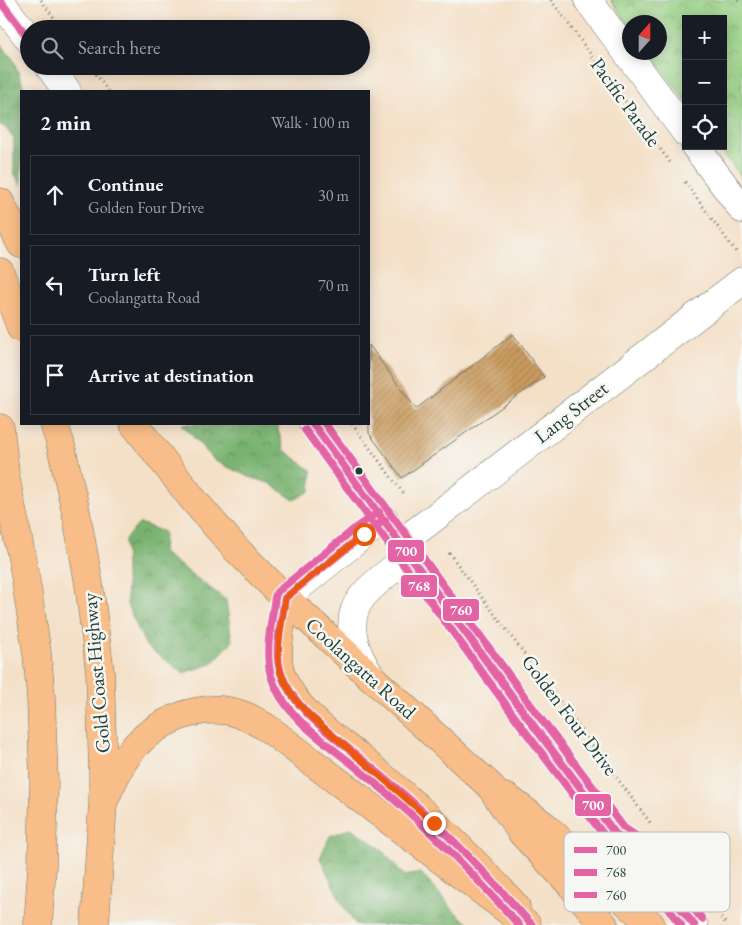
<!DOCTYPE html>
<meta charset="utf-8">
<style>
body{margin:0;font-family:"EB Garamond",serif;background:#242831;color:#f1f3f6}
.controls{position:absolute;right:15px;top:15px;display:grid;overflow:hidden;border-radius:0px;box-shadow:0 2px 12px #0003}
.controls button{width:45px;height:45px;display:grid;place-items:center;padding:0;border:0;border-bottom:1px solid #363941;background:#171b24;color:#f1f3f6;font:25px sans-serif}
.compass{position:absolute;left:622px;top:15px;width:45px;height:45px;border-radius:50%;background:#171b24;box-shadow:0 2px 12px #0003;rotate:21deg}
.stop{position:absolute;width:15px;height:15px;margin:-11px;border:4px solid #ea580c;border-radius:50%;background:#fff}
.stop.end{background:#ea580c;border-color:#fff;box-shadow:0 1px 5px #0008}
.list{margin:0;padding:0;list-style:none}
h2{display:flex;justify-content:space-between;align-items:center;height:65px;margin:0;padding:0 20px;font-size:21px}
h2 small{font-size:16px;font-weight:400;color:#9ea1a6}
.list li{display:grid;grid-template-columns:32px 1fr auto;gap:15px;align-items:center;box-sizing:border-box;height:80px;margin:0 10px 10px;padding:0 10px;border:1px solid #363941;border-radius:0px}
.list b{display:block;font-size:19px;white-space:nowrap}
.list p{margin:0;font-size:16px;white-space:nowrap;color:#9ea1a6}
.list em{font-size:16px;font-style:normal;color:#9ea1a6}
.icon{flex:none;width:28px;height:28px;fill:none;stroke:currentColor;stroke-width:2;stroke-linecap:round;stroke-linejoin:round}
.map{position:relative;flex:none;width:742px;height:925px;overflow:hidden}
.search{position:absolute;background:#171b24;box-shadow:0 2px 12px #0003;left:20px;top:20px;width:350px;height:55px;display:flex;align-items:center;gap:12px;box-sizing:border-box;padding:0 18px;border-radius:28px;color:#9ea1a6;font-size:19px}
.panel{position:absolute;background:#171b24;box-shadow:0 2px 12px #0003;left:20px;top:90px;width:350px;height:335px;border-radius:0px}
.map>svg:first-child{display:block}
.forest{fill:url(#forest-crowns);stroke:#4c7852}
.park{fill:url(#park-crowns);stroke:#5a865b}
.building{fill:url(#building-hatch)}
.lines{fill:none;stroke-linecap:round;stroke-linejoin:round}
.minor-casing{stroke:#6a7667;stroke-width:29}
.major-casing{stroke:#6a7667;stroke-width:29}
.highway-casing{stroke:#6a7667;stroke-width:29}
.path{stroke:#6a7667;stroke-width:3;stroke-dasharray:1 4;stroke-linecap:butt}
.minor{stroke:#fff;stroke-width:28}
.major{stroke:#f8bd88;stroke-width:28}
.highway{stroke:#f8bd88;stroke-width:28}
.bus-1-casing{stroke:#f6f6f2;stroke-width:11}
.bus-2-casing{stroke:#f6f6f2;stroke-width:11}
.bus-3-casing{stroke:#f6f6f2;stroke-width:11}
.bus-1{stroke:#e463a4;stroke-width:8}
.bus-2{stroke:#e463a4;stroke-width:8}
.bus-3{stroke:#e463a4;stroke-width:8}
.route{stroke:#ea580c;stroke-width:6}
.bus-dot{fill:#1f3d34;stroke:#f6f6f2;stroke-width:2}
.labels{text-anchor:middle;stroke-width:5;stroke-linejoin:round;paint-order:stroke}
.street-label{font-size:20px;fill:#1f3d34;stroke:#f6f6f2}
.key{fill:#f6f6f2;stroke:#b6beb9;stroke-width:1}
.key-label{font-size:14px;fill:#1f3d34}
.line-badge{stroke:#f6f6f2;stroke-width:2}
.badge-label{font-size:14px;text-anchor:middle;font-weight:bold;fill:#fff}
</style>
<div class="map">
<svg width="742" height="925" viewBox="0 0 742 925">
<defs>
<pattern id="forest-crowns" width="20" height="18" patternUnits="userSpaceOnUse" patternTransform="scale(1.25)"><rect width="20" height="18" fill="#78b270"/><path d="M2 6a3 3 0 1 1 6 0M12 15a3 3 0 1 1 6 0" fill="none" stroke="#62925d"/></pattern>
<pattern id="park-crowns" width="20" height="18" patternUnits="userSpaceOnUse" patternTransform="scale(1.25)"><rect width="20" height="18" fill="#95cf82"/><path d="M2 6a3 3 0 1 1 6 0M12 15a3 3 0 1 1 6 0" fill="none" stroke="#79a96b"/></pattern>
<pattern id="building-hatch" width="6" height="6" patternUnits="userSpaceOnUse" patternTransform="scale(1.25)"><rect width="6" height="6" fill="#cb9b5e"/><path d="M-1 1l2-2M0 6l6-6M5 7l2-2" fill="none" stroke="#a4804e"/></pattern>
</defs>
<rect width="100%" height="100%" fill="#f6f6f2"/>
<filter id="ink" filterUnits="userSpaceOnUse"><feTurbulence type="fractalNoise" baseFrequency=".02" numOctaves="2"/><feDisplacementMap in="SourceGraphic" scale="10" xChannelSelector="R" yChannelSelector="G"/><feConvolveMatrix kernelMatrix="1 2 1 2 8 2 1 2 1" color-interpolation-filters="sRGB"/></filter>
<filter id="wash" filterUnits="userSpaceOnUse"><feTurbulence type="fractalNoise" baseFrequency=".0096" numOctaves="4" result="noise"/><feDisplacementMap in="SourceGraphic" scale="20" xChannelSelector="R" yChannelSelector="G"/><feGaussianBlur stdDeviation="1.12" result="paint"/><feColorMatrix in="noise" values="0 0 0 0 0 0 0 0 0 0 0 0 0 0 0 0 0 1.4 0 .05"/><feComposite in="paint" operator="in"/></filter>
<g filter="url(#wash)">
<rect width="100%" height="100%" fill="#f4e0c7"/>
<path class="forest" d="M0,43L13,59L25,91H21V185L14,173V139L5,127L0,125Z
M182,424H265L277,427L284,450L312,471L310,491L294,500L269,483L249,477L215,461Z
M140,523L164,532L163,553L226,600L232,642L211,664L183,673L146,646L127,605L125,539Z
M351,828L379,847L405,876L421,873L455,912L470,925H356L342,904L320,858L330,836Z"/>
<path class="park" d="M611,0H742V179L718,146H723V19H686V102L650,53L660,52V22H630L629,25Z"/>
<g id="blocks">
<path class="building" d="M513,334L544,377L402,478L369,433V345L416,409Z"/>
</g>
</g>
<g filter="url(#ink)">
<use href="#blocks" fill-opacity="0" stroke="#6a7667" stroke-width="1"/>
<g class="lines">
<g class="minor-casing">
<path id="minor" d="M588,0L686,133
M0,1L29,39
M49,66L67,91
M695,146L742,209
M313,424L536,729L617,836L627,841L694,925
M400,543L426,524L742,281
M285,598L364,534L385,520
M371,676C355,654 343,621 362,597C375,581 394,569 409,556
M605,881L665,889"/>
</g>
<g class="major-casing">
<path id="major" d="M285,598L490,786L521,832L571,885L604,925
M285,598C282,620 274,654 281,674C294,710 331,735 360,758C385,779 411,800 434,823C463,850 490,878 516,907
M506,797L545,826L651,925"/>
</g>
<g class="highway-casing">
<path id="highway" d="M0,202L21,244
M0,272L21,328
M54,424L60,442L76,512L89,584L100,672L103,772V803L95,925
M134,424L196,503L236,549L285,598
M0,428L5,473
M0,456L5,475L24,569L37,653L41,698L44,782L42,866L38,925
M103,803C111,786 118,767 130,752C155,721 201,701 240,714C251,718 261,724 270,730L527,925"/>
</g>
<path class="path" d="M41,0L62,29
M551,0L672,165
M738,0L742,3
M90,66L108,91
M685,182L736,252
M352,424L403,493
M449,553L652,825
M721,918L727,925"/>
<use href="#minor" class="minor"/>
<use href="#major" class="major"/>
<use href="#highway" class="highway"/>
<g class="bus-1-casing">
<path id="bus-1" d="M0,1L29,39
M313,424L536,729L617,836L627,841L694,925
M385,520L364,534L285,598C282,622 273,650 281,673C293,709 332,735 360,758C381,775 402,792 421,810C460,846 497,885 532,925"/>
</g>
<g class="bus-2-casing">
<path id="bus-2" d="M305,430L528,735L609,842L621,849L681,925
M379,512L358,526L277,592L275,597C272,622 264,650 271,676C283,715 322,740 352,764C373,781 393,798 413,816C450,850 485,887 519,925"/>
</g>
<g class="bus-3-casing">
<path id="bus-3" d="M325,424L544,723L624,828L635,835L702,919"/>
</g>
<use href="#bus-1" class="bus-1"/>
<use href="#bus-2" class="bus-2"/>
<use href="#bus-3" class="bus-3"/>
</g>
</g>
<g class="lines" filter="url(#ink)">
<path class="route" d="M364,534L285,598C283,617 276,648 279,665C282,684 295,700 307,713L434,823"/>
</g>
<circle class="bus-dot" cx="359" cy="471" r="4.5"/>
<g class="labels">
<g class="street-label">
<text transform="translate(626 102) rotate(54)" y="7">Pacific Parade</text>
<text transform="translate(571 412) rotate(-38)" y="7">Lang Street</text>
<text transform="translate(361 668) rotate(42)" y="7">Coolangatta Road</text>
<text transform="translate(96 673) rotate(-95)" y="7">Gold Coast Highway</text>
<text transform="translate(570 715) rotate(53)" y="7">Golden Four Drive</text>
</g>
</g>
<rect x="564" y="832" width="166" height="80" rx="8" class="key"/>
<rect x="574" y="847" width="23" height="6" fill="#e463a4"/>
<rect x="574" y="869" width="23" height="7" fill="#e463a4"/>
<rect x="574" y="892" width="23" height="6" fill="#e463a4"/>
<g class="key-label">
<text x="606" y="855">700</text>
<text x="606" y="877">768</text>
<text x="606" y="900">760</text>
</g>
<g class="line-badge">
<rect x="387" y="539" width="38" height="24" rx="5" fill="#e463a4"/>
<rect x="400" y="574" width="38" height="24" rx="5" fill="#e463a4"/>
<rect x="442" y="598" width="38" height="24" rx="5" fill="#e463a4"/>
<rect x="574" y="793" width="38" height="24" rx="5" fill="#e463a4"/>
</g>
<g class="badge-label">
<text x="406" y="556">700</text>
<text x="419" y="591">768</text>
<text x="461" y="615">760</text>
<text x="593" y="810">700</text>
</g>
</svg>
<div class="controls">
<button>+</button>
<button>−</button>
<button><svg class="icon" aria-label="locate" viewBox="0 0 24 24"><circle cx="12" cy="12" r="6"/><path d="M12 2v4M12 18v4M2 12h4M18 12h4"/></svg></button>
</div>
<svg class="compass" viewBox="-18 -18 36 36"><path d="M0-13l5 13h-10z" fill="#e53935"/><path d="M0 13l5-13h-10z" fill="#9ea1a6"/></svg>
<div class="stop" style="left:364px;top:534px"></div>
<div class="stop end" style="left:434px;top:823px"></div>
<div class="search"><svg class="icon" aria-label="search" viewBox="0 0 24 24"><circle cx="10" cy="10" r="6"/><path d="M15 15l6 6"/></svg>Search here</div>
<section class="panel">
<h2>2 min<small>Walk · 100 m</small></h2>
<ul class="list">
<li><svg class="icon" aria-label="ahead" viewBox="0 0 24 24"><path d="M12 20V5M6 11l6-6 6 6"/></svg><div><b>Continue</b><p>Golden Four Drive</p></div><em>30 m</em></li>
<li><svg class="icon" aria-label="left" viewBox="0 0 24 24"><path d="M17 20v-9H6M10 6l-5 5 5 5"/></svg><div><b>Turn left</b><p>Coolangatta Road</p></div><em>70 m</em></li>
<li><svg class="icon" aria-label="arrive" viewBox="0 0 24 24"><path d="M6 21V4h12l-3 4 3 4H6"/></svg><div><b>Arrive at destination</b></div></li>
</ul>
</section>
</div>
